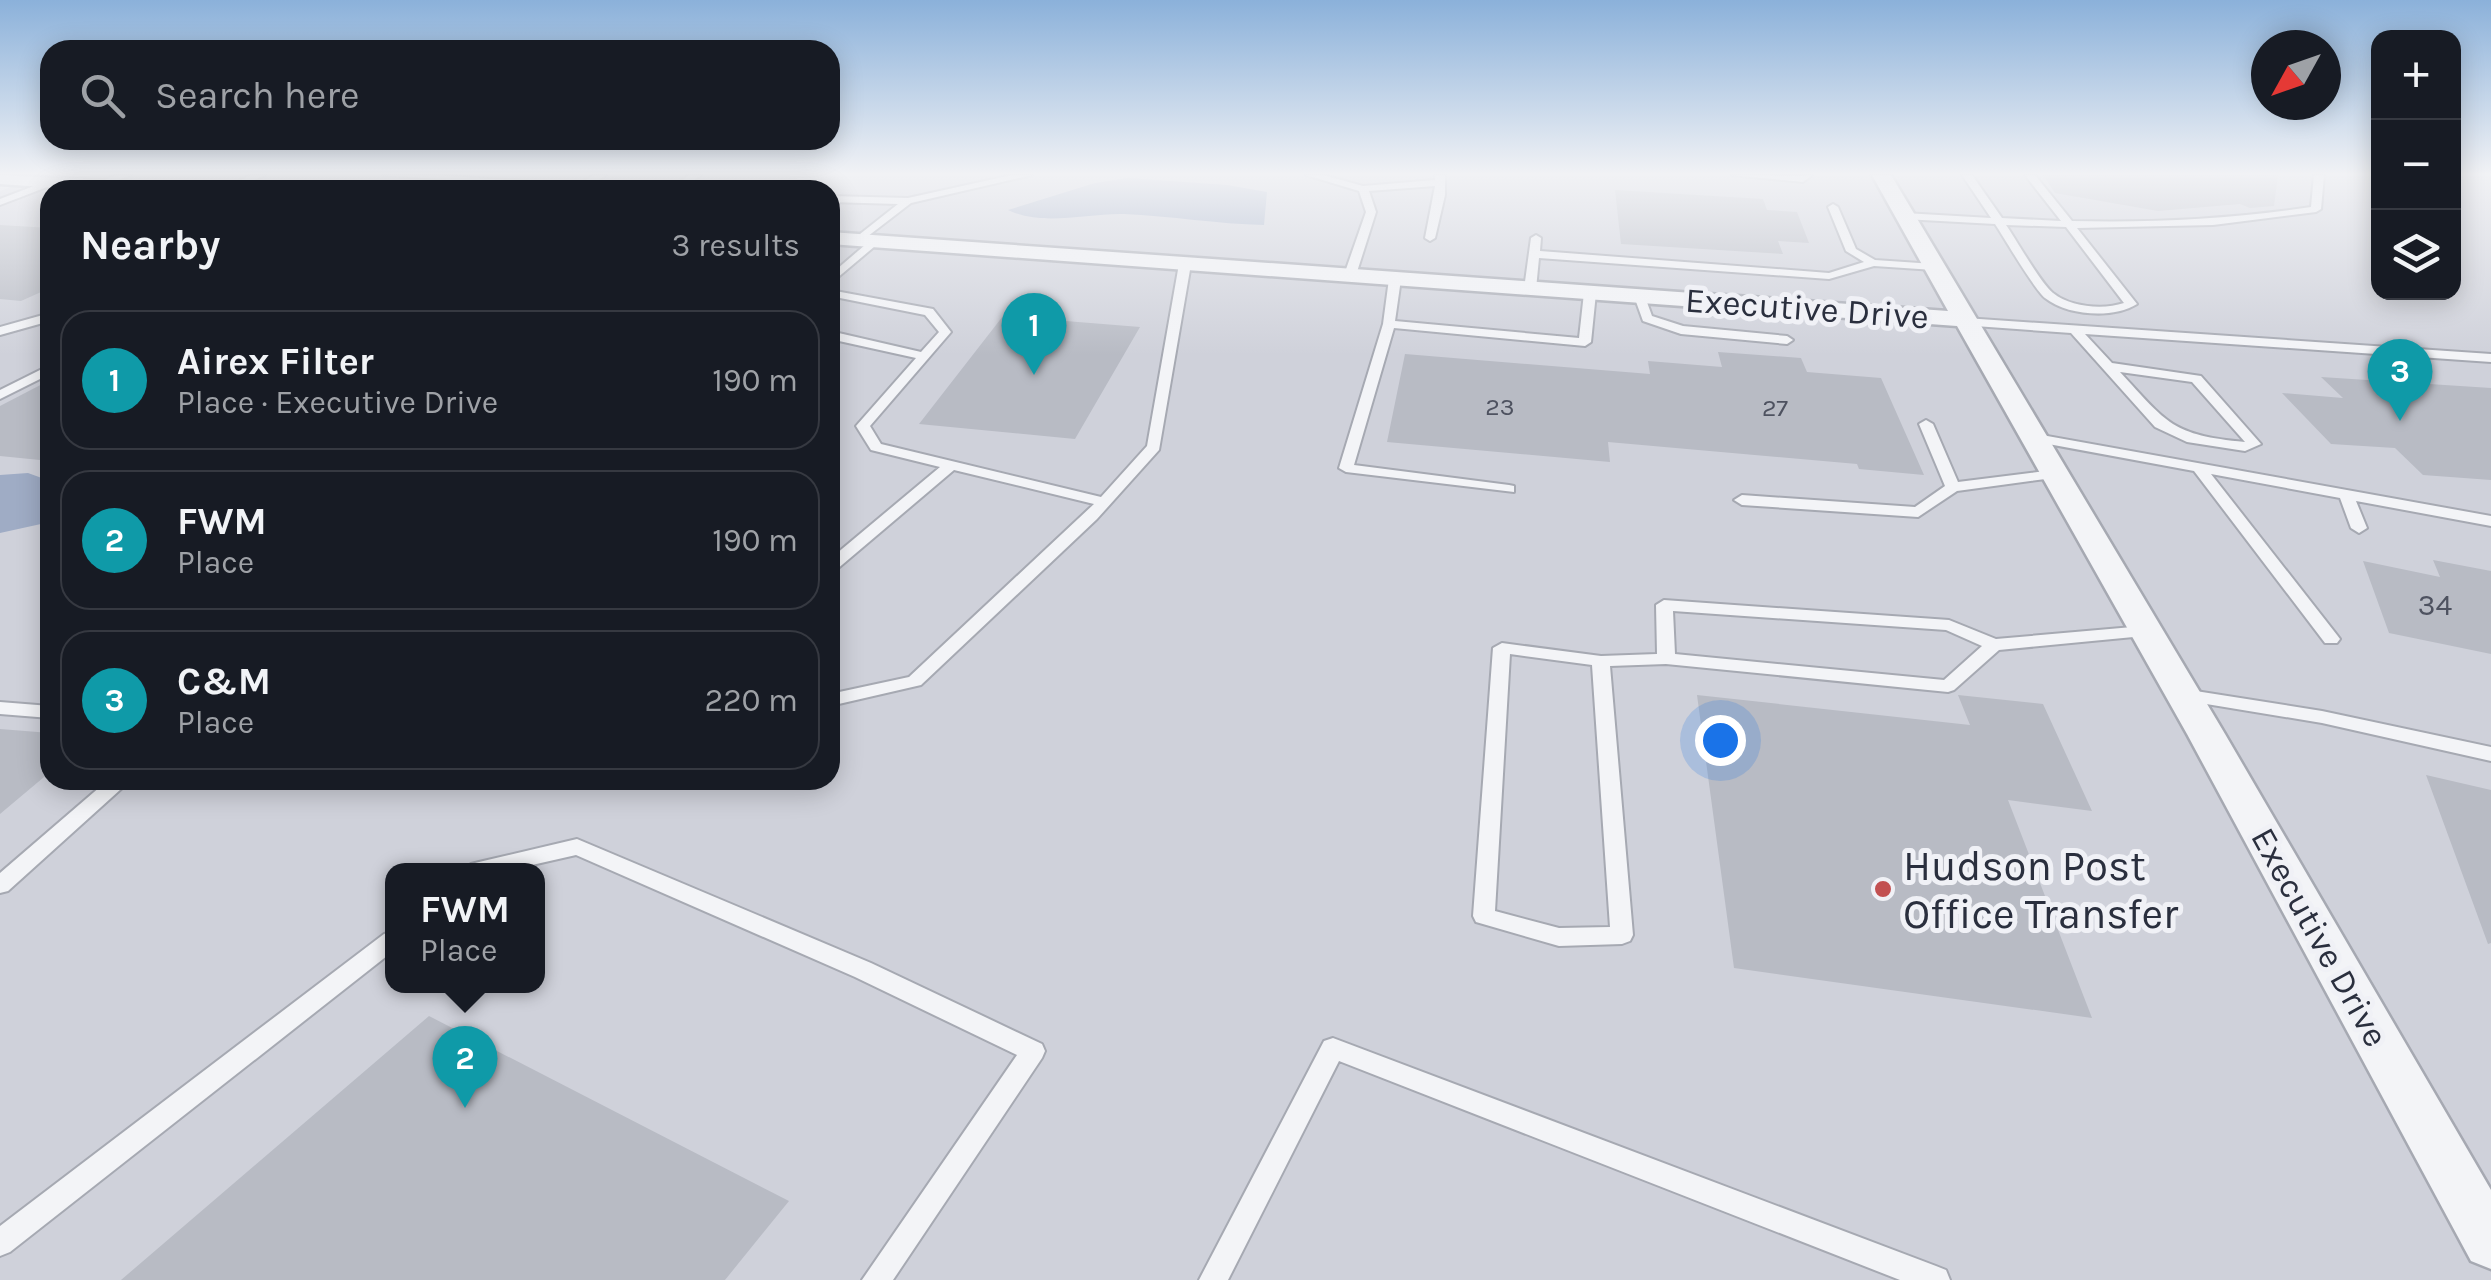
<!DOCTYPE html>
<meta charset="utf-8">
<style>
body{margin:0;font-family:Karla,sans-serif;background:#242831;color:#f1f3f6}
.controls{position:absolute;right:30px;top:30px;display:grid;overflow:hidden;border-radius:20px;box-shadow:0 5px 25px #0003}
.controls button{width:90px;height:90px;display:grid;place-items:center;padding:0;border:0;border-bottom:2px solid #363941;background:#171b24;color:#f1f3f6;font:50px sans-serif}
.compass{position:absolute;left:2251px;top:30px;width:90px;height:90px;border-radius:50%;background:#171b24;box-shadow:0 5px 25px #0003;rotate:230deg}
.you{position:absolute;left:1720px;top:740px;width:35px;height:35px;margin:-25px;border:8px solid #fff;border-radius:50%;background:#1a73e8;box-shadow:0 0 0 15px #1a73e833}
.badge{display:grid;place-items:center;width:65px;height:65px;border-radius:50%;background:#2563eb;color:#fff;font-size:32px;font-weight:700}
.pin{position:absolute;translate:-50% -82px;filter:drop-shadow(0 2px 5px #0008)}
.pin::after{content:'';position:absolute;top:52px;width:35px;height:30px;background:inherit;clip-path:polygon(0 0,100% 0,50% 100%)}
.popup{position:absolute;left:385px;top:863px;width:160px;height:130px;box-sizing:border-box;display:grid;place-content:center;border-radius:20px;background:#171b24;filter:drop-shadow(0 2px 8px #0005);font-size:32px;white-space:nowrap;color:#9ea1a6}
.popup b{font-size:38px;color:#f1f3f6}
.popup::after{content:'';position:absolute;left:50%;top:100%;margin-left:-20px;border:20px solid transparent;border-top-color:#171b24}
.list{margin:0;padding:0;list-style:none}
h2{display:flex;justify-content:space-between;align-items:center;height:130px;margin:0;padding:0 40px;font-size:42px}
h2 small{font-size:32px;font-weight:400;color:#9ea1a6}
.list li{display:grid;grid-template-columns:65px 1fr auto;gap:30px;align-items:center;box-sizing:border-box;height:140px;margin:0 20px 20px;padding:0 20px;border:2px solid #363941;border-radius:30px}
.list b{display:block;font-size:38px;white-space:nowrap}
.list p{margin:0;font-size:32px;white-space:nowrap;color:#9ea1a6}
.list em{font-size:32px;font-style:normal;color:#9ea1a6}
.icon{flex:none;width:55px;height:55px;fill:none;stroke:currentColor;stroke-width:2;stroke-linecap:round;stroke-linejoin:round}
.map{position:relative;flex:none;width:2491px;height:1280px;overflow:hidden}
.search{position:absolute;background:#171b24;box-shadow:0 5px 25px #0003;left:40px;top:40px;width:800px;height:110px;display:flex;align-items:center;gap:25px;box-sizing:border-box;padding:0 35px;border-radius:30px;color:#9ea1a6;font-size:38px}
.panel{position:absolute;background:#171b24;box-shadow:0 5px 25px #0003;left:40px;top:180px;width:800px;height:610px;border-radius:30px}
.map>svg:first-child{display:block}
.built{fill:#cfd1da;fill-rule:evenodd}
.water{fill:#9facc5}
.building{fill:#b8bbc4}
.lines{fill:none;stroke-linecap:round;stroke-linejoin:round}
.service-casing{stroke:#a6a9b2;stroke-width:4}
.minor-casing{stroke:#a6a9b2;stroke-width:5}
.service{fill:#f3f4f7;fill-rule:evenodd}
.minor{fill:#f3f4f7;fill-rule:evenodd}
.poi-dot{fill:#c25051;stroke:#f0f1f6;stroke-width:4}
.labels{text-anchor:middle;stroke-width:10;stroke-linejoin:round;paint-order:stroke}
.far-number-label{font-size:25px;fill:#4e5260}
.number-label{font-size:30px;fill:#4e5260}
.street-label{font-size:35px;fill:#2a2f3e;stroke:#f0f1f6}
.near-poi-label{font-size:42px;fill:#2a2f3e;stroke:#f0f1f6;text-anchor:start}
</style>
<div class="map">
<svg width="2491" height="1280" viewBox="0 0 2491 1280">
<rect width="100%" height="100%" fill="#e0e2e8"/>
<path class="built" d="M44,175H2378V292H2454V175H2491V1280H0V191ZM50,190H830V780H50ZM392,870H538V986H392Z"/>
<path class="water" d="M1128,178L1227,185L1267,192L1264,225C1217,224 1171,216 1124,214C1087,213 1043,227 1008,210L1095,183Z
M28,473L50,481V522L0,533V475Z"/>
<path class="building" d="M2043,175H2278L2274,206L2250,208L2240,204L2158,211L2055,193Z
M1615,190L1763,199L1767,210L1797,212L1809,243L1778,241L1783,254L1621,244Z
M0,225L50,228V288L21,301L0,299Z
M1003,316L1140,327L1075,439L919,424Z
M1718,352L1801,358L1807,372L1881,378L1924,475L1859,469L1857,464L1608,442L1610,462L1387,442L1405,354L1650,374L1648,361L1722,367Z
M2321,377L2491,388V480L2423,475L2395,448L2331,444L2282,393L2343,398Z
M50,380V461L0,456V406Z
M2433,560L2491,571V654L2389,633L2363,561L2440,577Z
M1697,695L1970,725L1958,695L2043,704L2092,811L2008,800L2092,1018L1734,968Z
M0,729L50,733V772L0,814Z
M2426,775L2491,790V943L2488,944Z
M429,1016L789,1201L725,1280H121Z"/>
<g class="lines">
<g class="service-casing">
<path id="service" d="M116,175H131L100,187L92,185Z
M251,175H265L234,190H221Z
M383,175H436L578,185L594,175H606L584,190Z
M689,175H701L681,190H670Z
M1012,175H1032L911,203L859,243L855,242V238L898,204L830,202V196L908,198Z
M1306,175H1323L1363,186L1435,180V175H1445V195L1435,238L1430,241L1425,238L1435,186L1369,191L1376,212L1356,275L1346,277L1344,275L1366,212L1359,191Z
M1732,175L1801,176L1812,175L1803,182Z
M1962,175H1972L2002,218L2061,221L2025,175H2035L2072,221C2152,223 2231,219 2311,207L2314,175H2324L2321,209L2316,212L2213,225L2077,228L2137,304C2113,319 2068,316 2045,298C2034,289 2005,239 1995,224L1904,219L1899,216L1904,213L1991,218ZM2006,225L2066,227L2124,303C2103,310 2070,307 2053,293C2040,282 2017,241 2006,225Z
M52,179L55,180V184L0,205V199Z
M1833,204L1838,207L1856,249L1875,260L1934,264L1940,267L1934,270L1874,266L1829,279L1539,258L1536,289L1530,292L1524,289L1531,238L1536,235L1541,238L1540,251L1829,273L1864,262L1846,251L1828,207Z
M872,239L881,241L830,284V275Z
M1185,261L1191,264L1159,450L1097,519L921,685L830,706V694L909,677L1094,504L954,470L836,570L830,572V559L940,467L871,450L856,426L916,358L830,339V331L921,352L939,332L925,315L830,296V290L933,309L951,332L870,426L881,444L1101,497L1147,446L1179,264Z
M1395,276L1401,279L1395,321L1579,338L1584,293L1590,290L1596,293L1591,342L1585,346L1394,328L1354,465L1509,485L1514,486V492L1346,472L1339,468L1383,324L1389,279Z
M1636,294H1644L1652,316L1683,326L1787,336L1793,340L1787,344L1681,334L1643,321L1634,296Z
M50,313V321L0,335V327Z
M1965,318L2491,354V362L2085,334L2112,363L2201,376L2261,444L2245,451L2187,442L2155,427L2071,333L1961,325L1959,322ZM2120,372L2192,382L2245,442C2172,435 2168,424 2120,372Z
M50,365V374L0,399V390Z
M1926,420L1933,424L1958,482L2053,470L2060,474L2053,478L1957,491L1918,517L1742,505L1734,500L1742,495L1915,507L1945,486L1919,424Z
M2031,433L2491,516V526L2356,501L2367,528L2359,533L2351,528L2340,498L2211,474L2337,635L2340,639L2337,643H2325L2194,471L2026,440V434Z
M1664,600L1949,620L1996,639L2144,626L2153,631L2144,636L1999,650L1954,690L1948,692L1666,664L1610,666L1633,935L1630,941L1622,944L1559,946L1476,922L1473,916L1493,648L1502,643L1601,656L1657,654L1656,605ZM1673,611L1946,630L1982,646L1944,680L1675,654ZM1510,654L1592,665L1610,927L1559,928L1495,911Z
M2183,689L2322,711L2491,747V761L2322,723L2176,699L2174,695Z
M0,702L50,706V718L0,714Z
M108,780H131L8,891L0,893V873Z
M577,839L871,963L1042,1044L1045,1051L1042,1058L893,1280H862L1017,1055L855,977L576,855L510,870H468L471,864L479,862Z
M392,931V952L10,1252L0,1256V1226L384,934Z
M1333,1038L1936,1266L1946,1270L1950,1280H1900L1339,1061L1228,1280H1199L1324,1041Z"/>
</g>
<g class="minor-casing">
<path id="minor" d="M0,175L167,184L177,190H86L0,184Z
M1872,175H1891L2225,734L2491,1190V1269L2471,1261L2187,734L1957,326L830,244V232L1948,311Z"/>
</g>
<use href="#service" class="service"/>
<use href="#minor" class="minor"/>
</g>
<linearGradient id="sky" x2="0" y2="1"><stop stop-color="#8bb1da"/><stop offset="0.49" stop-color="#f1f2f5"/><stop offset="1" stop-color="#f1f2f5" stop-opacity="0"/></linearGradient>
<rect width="2491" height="355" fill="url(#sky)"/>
<circle class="poi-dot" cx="1883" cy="889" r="10"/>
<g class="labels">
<g class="far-number-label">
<text x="1500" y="415">23</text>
<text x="1775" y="416">27</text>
</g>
<g class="number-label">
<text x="2435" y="615">34</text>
</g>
<g class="street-label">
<text transform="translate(1807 308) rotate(4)" y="12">Executive Drive</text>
<text transform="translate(2320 937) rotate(61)" y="12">Executive Drive</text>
</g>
<g class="near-poi-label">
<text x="1903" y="880">Hudson Post<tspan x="1903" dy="48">Office Transfer</tspan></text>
</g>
</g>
</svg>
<div class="controls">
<button>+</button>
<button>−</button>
<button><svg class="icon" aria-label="layers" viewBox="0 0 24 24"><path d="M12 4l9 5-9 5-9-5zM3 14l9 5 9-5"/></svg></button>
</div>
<svg class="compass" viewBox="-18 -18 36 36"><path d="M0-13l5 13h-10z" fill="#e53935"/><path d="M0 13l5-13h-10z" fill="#9ea1a6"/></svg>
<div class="you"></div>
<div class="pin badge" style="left:1034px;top:375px;background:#0f9aa8">1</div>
<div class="pin badge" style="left:465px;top:1108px;background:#0f9aa8">2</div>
<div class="popup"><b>FWM</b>Place</div>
<div class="pin badge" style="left:2400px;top:421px;background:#0f9aa8">3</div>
<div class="search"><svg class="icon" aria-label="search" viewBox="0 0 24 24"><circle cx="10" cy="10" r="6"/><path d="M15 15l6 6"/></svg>Search here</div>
<section class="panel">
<h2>Nearby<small>3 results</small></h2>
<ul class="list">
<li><span class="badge" style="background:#0f9aa8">1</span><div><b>Airex Filter</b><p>Place · Executive Drive</p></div><em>190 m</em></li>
<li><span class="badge" style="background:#0f9aa8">2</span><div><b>FWM</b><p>Place</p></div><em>190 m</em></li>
<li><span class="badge" style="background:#0f9aa8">3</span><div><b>C&amp;M</b><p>Place</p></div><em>220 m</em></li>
</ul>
</section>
</div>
